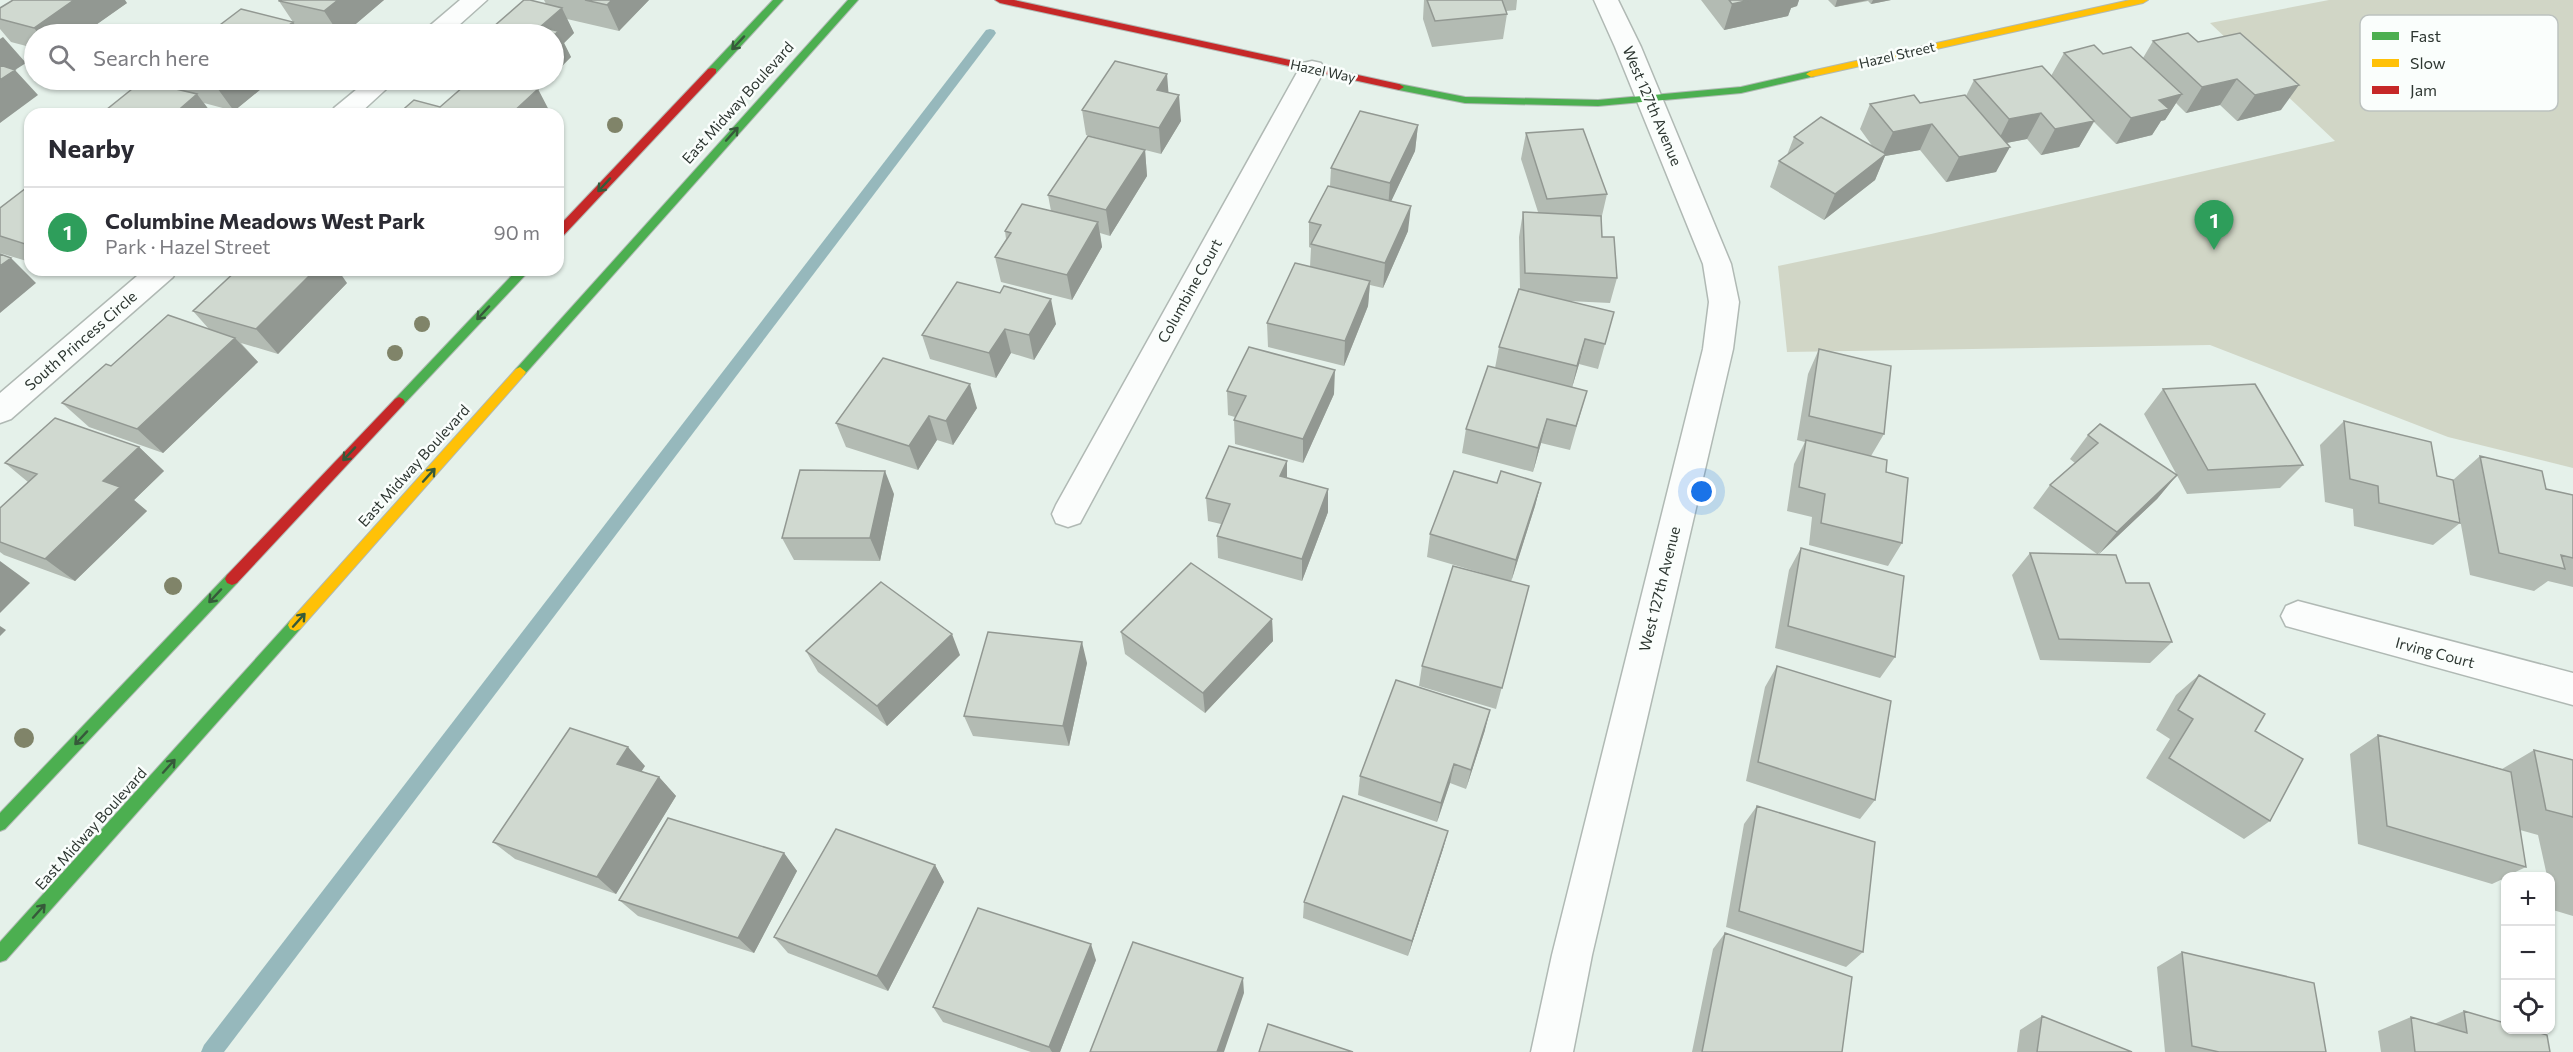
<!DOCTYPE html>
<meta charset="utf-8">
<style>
body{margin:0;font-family:Commissioner,sans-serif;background:#f2f2f3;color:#2b2b33}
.controls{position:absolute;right:18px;bottom:18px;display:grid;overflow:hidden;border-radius:12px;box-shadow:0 2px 4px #0004}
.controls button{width:54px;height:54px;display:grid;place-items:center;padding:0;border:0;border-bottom:2px solid #e1e1e2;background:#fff;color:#2b2b33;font:30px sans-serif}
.you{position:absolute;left:1702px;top:492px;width:21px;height:21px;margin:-15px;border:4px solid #fff;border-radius:50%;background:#1a73e8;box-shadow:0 0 0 9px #1a73e833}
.badge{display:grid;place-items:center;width:39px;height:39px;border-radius:50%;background:#0b8043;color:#fff;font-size:20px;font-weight:700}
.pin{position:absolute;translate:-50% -50px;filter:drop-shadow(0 2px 3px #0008)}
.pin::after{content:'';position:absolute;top:32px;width:21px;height:18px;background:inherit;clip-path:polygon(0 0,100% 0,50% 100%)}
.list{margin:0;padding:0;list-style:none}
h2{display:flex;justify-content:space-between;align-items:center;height:78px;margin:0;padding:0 24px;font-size:26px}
h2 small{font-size:20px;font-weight:400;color:#7c7c81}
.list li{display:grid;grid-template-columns:39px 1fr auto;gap:18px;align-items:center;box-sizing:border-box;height:90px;padding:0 24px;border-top:2px solid #e1e1e2}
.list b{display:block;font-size:22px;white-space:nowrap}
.list p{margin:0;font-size:20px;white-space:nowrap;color:#7c7c81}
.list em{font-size:20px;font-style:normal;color:#7c7c81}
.icon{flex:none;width:33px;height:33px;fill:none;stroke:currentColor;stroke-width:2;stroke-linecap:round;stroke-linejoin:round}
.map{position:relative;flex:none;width:2573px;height:1052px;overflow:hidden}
.search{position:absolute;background:#fff;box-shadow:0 2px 4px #0004;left:24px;top:24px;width:540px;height:66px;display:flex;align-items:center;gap:15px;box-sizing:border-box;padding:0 21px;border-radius:33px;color:#7c7c81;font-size:22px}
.panel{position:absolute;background:#fff;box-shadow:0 2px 4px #0004;left:24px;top:108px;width:540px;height:168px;border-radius:18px}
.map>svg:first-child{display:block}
.green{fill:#d1d6c6}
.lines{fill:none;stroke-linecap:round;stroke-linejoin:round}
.stream{fill:#96b8bc;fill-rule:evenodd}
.street-casing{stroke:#b0b9b4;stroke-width:3}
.fast-casing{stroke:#b0b9b4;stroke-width:2}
.slow-casing{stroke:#b0b9b4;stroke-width:2}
.jam-casing{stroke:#b0b9b4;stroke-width:2}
.street{fill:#fbfdfc;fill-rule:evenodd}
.fast{fill:#4caf50;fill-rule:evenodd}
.slow{fill:#ffc107;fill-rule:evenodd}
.jam{fill:#c62828;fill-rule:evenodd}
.tree{fill:#808469}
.wall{fill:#b3bbb3}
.shaded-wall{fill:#929892}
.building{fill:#d0d9d0;stroke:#929892;stroke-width:1.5}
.oneway{stroke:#365a3a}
.labels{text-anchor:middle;stroke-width:5;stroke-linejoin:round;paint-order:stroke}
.far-street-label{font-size:14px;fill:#2d3631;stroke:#fafefc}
.street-label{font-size:15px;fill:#2d3631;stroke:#fafefc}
.key{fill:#fafefc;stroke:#bcc2bf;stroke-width:1.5}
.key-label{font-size:16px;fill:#2d3631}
</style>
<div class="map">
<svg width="2573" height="1052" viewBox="0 0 2573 1052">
<rect width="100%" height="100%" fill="#e5f1ea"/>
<path class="green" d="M2329,0H2573V468L2448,437L2210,345L1787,352L1778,266L1931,234L2335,141L2210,23Z"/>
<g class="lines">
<path class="stream" d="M990,29L994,30L996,33L994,36L224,1052H201L204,1045L986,30Z"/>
<g class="street-casing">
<path id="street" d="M460,0H487L449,34H423L426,29Z
M1594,0H1618L1641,47L1731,264L1739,302L1733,349L1592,955L1573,1052H1531L1552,955L1703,349L1709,302L1703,264L1615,47Z
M1312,61L1321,63L1325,69L1080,523L1068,527L1056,523L1052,514L1056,505L1299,69L1303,63Z
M368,80H396L359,114H330L334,108Z
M144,270H177L173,277L11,419L0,423V393Z
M2298,601L2573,673V705L2286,626L2281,616L2286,606Z"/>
</g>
<g class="fast-casing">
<path id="fast" d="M773,0H783L716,73H708V69Z
M848,0H858L524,375H516L514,372L516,369Z
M1811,71L1815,72V76L1741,93L1598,106L1465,103L1399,90L1394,87L1399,84L1465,97L1598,100L1741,87Z
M517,270H530L403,405H395L393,402L395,399Z
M232,573L237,575L239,579L237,583L5,829L0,831V813L227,575Z
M295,619L300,621L302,625L300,629L6,960L0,962V942L290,621Z"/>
</g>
<g class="slow-casing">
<path id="slow" d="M2130,0H2148L2143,3L1811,77L1806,74L1811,71Z
M520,367L526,372L524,375L300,629L295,631L290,629L288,625L290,621L516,369Z"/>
</g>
<g class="jam-casing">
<path id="jam" d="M995,0H1014L1399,84L1404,87L1399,90L1000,3Z
M712,68L716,69V73L562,237L558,238V227L708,69Z
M399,397L403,399L405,402L403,405L237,583L232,585L227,583L225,579L227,575L395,399Z"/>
</g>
<use href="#street" class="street"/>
<use href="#fast" class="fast"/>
<use href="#slow" class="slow"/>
<use href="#jam" class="jam"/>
</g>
<g class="tree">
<circle cx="615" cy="125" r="8"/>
<circle cx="422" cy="324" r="8"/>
<circle cx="395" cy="353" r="8"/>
<circle cx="173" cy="586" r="9"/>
<circle cx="24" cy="738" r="10"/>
</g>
<path class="wall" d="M384,0L344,34H330L296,26L302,34H208L293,22L279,1Z
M544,0H649L619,31L567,19L574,33L564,43L571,57L554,74L546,4Z
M1424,0H1517L1516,10L1506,11L1507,14L1503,39L1432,47L1423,19Z
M1701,0H1799L1797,6L1791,8L1788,16L1724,30Z
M1828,0H1891L1871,4L1868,1L1835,7Z
M127,3L83,34H34V48L11,42L0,29V8Z
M2188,33L2281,110L2237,121L2220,105L2186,113L2176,103L2165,120L2161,121L2152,135L2116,144L2094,122L2079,147L2041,155L2027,139L2006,143L1996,172L1946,182L1920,150L1885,156L1875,180L1824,220L1770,187L1779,161L1787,155L1794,137L1873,147L1860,129L1870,104L1920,103L1966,96L1974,80L2051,76L2064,53L2103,54L2143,58L2153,41Z
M167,80H272L234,111L204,103L212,114L175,89Z
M471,80H547L537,89L440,107Z
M1169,93L1181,121L1161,154L1086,135L1082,110Z
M1418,125L1415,151L1391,201L1408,231L1383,288L1370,285L1368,306L1344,366L1268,347L1267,323L1310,267L1311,248L1309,247V222L1330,186L1331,168Z
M1526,133L1607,194L1601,220L1602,237L1617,278L1610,303L1568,301L1614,312L1598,369L1579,364L1572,387L1587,391L1570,450L1541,443L1533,472L1462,453L1466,429L1495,368L1499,347L1520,290L1519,237L1523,212H1538L1521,159Z
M1145,150L1147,176L1110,236L1100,233L1102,247L1072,300L1001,282L995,257L1006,239L1005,231L1051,211L1048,195Z
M30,185V262L0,253V208Z
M347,283L278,354L241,343L258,362L163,453L89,427L62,403L111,366L209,329L193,311Z
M1000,293L1056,324L1034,360L1011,353L996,378L930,359L922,335Z
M1819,349L1884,434L1871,456L1886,472L1902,543L1888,566L1809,545L1812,517L1787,511L1794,464L1805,442L1797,440L1808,374Z
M2163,389L2303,465L2280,488L2187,494L2144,414Z
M1227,391L1334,394L1303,463L1235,444L1234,420L1235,417L1228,415Z
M977,408L953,445L937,440L918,470L846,447L836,423Z
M2344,421L2437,476L2460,523L2433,545L2354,526L2353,509L2325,502L2320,445Z
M2088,435L2177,475L2157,499L2098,554L2126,583L2172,642L2150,663L2040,660L2012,575L2030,553L2097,554L2033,508L2050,485L2075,463L2070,459Z
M139,447L164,471L134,500L147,511L75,581L4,555L0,552V508L28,482L5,463Z
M2480,456L2546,489L2573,495V587L2548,581L2534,591L2470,575L2453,480Z
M1287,478L1328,489V512L1302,581L1218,558L1217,536L1221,524L1208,521L1206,498Z
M1497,483H1541L1535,506L1511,581L1529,586L1496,709L1419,686L1422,666L1485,574L1427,557L1430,534Z
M894,494L880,561L794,560L782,538Z
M1801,548L1895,657L1880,678L1775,648L1789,570Z
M1272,619L1273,641L1205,713L1125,654L1121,632Z
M806,651L960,655L887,726L818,672Z
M1087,663L1069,746L973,736L964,716Z
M1777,666L1875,800L1860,819L1746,781L1765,687Z
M2199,675L2270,821L2244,839L2146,778L2170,739L2156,730L2176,695Z
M1485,730L1466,789L1450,783L1437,822L1358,795L1360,776Z
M2378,735L2502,769L2534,750L2573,760V916L2553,910L2550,896V876H2547L2538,835L2520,830L2526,867L2507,876H2505V878L2492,884L2358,844L2350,754Z
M645,766L641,771L659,777L676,796L616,894L515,859L493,842Z
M1757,806L1863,952L1846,967L1726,927L1744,824Z
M1448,831L1443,849L1408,956L1303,918L1304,902Z
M784,853L797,871L754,953L638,916L619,900Z
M935,865L944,882L888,991L788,953L774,937Z
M1725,933L1842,1052H1692L1713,949Z
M2182,952L2326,1052H2165L2157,967Z
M1096,960L1060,1052H1031L943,1022L933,1007Z
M2464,1011L2550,1052H2381L2378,1031L2411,1017L2434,1024Z
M2042,1016L2132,1052H2017L2020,1030Z"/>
<path class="shaded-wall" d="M74,0H125L127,3L83,34H39L34,28Z
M338,0H384L344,34H339L324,11Z
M612,0H649L619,31L607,5Z
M1750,0H1799L1797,6L1791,8L1788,16L1724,30L1732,4Z
M1837,0H1868L1835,7Z
M1873,0H1891L1871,4Z
M562,8L574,33L564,43L571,57L554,74V34L540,27Z
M293,22L302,34H277Z
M3,37L26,63L15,70L38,95L0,123V39Z
M1167,74L1169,99L1157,90Z
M2237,79L2220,105L2186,113L2202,87Z
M222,80H272L234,111L215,85Z
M519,80H547L529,97Z
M2299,85L2281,110L2237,121L2255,95Z
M538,89L551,114H511Z
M197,94L212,114H174Z
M2182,94L2165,120L2161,121L2152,135L2116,144L2131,118L2159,100Z
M1179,95L1181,121L1161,154L1159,128Z
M2041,113L2027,139L1996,145L2009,119Z
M2094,121L2079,147L2041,155L2055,129Z
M1932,124L1920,150L1885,156L1875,180L1824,220L1835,194L1881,157L1893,132Z
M1418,125L1415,151L1388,208L1390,183Z
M2010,147L1996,172L1946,182L1959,157Z
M1145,150L1147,176L1110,236L1106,210Z
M1411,206L1408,231L1383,288L1385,263Z
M1098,222L1102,247L1072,300L1067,275Z
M30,239V249L25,244Z
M11,258L36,283L0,313V266Z
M315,270H338L347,283L278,354L256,329Z
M1370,281L1368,306L1344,366L1345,341Z
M1051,299L1056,324L1034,360L1029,335Z
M1005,329L1011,353L996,378L989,353Z
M235,338L258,362L163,453L137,429Z
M1585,339L1579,364L1571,391L1577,366Z
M1335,370L1334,394L1303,463V439Z
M970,384L977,408L953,445L946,421Z
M929,416L937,440L918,470L909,446Z
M1547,419L1541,443L1533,472L1538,448Z
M139,447L164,471L134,500L147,511L75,581L45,559L103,481Z
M1287,461V484L1280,476Z
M885,471L894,494L880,561L870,538Z
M2177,475L2157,499L2098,555L2117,532Z
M1541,483L1535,506L1511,582L1516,560Z
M1328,489V512L1302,581V559Z
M0,561L30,583L0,613Z
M1272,619L1273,641L1205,713L1203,693Z
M0,626L6,630L0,636Z
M952,634L960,655L887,726L877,706Z
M1082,642L1087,663L1069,746L1063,726Z
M1490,710L1485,730L1466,789L1471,770Z
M628,747L645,766L634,783L617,764Z
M1454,764L1450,783L1437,822L1441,803Z
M659,777L676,796L616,894L597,877Z
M1448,831L1443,849L1408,956L1412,941Z
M784,853L797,871L754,953L738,938Z
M935,865L944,882L888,991L877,976Z
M1091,944L1096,960L1060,1052H1052L1049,1047Z
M1243,978L1244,993L1224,1052H1217Z"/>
<path class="building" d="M13,0H74L34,28L0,19V8Z
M279,0H338L324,11L279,1Z
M524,0H530L562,8L540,27L558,31L554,36V34H485Z
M585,0H612L607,5Z
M1427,0H1502L1507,14L1435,21Z
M1729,0H1750L1732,4Z
M241,9L293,22L277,34H208Z
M2188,33L2198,42L2240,33L2299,85L2255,95L2237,79L2202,87L2153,41Z
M2094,45L2103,54L2131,47L2182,94L2159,100L2169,109L2131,118L2064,53Z
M1115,61L1167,74L1157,90L1179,95L1159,128L1082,110Z
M0,65L15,70L0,80Z
M2042,66L2094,121L2055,129L2041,113L2009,119L1974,80Z
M192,80H222L215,85Z
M471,80H502L538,89L511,114H398L414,100L440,107Z
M142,81L197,94L174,114H101Z
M1914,95L1920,103L1965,95L2010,147L1959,157L1932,124L1893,132L1870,104Z
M1360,111L1418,125L1390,183L1331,168Z
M1821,117L1886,154L1835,194L1779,161L1803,143L1794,137Z
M1583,129L1607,194L1547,199L1526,133Z
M1088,136L1145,150L1106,210L1048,195Z
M30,185V239L25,244L0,236V208Z
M1328,186L1411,206L1385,263L1311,244L1321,225L1309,222Z
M1022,204L1098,222L1067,275L995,257L1011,233L1005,231Z
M1523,212L1601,216L1602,237H1614L1617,278L1525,273Z
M0,254L11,258L0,266Z
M1295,263L1370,281L1345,341L1267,323Z
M237,270H315L256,329L193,311Z
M957,282L1000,293L1004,286L1051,299L1029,335L1005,329L989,353L922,335Z
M1519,289L1614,312L1605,344L1585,339L1577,366L1499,347Z
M168,315L235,338L137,429L62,403L106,364L111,366Z
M1249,347L1335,370L1303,439L1234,420L1246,396L1227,391Z
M1819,349L1891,366L1884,434L1809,416Z
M883,358L970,384L946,421L929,416L909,446L836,423Z
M1488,366L1587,391L1576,426L1547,419L1538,448L1466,429Z
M2255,384L2303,465L2208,470L2163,389Z
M55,418L139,447L103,481L120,487L45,559L0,542V508L37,474L5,463Z
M2344,421L2431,442L2437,476L2453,480L2460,523L2379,503L2378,486L2350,479Z
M2100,424L2177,475L2117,532L2050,485L2098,443L2088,435Z
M1806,440L1887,460L1886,472L1908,478L1902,543L1821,523L1825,494L1799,487Z
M1229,446L1287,461L1280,476L1328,489L1302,559L1217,536L1230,504L1206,498Z
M2480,456L2542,471L2546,489L2573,495V558L2561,555L2565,569L2499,553Z
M800,470L885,471L870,538H782Z
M1454,471L1497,483L1501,471L1541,483L1516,560L1430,534Z
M1801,548L1904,576L1895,657L1788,626Z
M2030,553L2116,555L2126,583H2149L2172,642L2059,639Z
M1191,563L1272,619L1203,693L1121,632Z
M1453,566L1529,586L1502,688L1422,666Z
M881,582L952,634L877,706L806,651Z
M988,632L1082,642L1063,726L964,716Z
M1777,666L1891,701L1875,800L1758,762Z
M2199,675L2265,714L2255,731L2303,759L2270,821L2169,758L2193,719L2178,710Z
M1396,680L1490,710L1471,770L1454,764L1441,803L1360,776Z
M570,728L628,747L617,764L659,777L597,877L493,842Z
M2378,735L2511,772L2526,867L2387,826Z
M2534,750L2573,760V818V817L2546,810Z
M1343,796L1448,831L1412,941L1304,902Z
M1757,806L1875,842L1863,952L1739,911Z
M668,818L784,853L738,938L619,900Z
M836,829L935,865L877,976L774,937Z
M978,908L1091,944L1049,1047L933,1007Z
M1725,933L1852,977L1842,1052H1702Z
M1133,942L1243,978L1217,1052H1090Z
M2182,952L2314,983L2326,1052H2219L2192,1046Z
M2464,1011L2505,1023V1029H2527L2547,1035L2550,1052H2415L2411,1017L2467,1033Z
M2042,1016L2132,1052H2037Z
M1268,1024L1353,1052H1259Z"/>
<defs><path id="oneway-shaft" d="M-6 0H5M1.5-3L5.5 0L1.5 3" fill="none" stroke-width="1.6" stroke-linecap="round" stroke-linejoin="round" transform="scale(1.5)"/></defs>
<g class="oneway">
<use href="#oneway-shaft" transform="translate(738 43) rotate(133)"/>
<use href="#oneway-shaft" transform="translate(732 134) rotate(-48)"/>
<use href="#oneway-shaft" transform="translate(604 185) rotate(133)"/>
<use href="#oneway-shaft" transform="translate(483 313) rotate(133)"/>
<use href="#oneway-shaft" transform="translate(349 454) rotate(133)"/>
<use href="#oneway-shaft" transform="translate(429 475) rotate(-48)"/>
<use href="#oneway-shaft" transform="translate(215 596) rotate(133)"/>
<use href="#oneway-shaft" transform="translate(299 620) rotate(-48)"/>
<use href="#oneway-shaft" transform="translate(81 738) rotate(133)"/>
<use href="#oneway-shaft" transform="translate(169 766) rotate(-48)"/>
<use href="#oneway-shaft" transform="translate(39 911) rotate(-48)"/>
</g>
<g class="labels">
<g class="far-street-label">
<text transform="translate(1897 55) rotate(-13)" y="5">Hazel Street</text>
<text transform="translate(1323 71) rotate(12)" y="5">Hazel Way</text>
</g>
<g class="street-label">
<text transform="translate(738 103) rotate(-48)" y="5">East Midway Boulevard</text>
<text transform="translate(1652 106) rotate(67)" y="5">West 127th Avenue</text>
<text transform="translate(1190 291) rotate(-61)" y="5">Columbine Court</text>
<text transform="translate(81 341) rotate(-41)" y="5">South Princess Circle</text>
<text transform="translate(414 466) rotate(-48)" y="5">East Midway Boulevard</text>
<text transform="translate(1660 589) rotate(-76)" y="5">West 127th Avenue</text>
<text transform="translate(2435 653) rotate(15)" y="5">Irving Court</text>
<text transform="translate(91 829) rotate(-48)" y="5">East Midway Boulevard</text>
</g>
</g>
<rect x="2360" y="15" width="198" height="96" rx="9" class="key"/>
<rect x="2372" y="32" width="27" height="8" fill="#4caf50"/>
<rect x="2372" y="59" width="27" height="8" fill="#ffc107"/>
<rect x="2372" y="86" width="27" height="8" fill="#c62828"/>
<g class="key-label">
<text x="2410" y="42">Fast</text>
<text x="2410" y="69">Slow</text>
<text x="2410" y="96">Jam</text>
</g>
</svg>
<div class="controls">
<button>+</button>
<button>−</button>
<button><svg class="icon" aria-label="locate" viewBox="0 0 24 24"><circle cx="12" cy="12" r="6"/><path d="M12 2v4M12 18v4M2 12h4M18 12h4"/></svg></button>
</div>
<div class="you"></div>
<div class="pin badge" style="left:2214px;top:250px;background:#2e9e5b">1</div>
<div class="search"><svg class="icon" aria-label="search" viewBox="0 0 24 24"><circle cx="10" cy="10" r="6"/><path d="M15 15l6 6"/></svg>Search here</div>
<section class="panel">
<h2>Nearby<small></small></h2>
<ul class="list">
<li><span class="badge" style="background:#2e9e5b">1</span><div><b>Columbine Meadows West Park</b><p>Park · Hazel Street</p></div><em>90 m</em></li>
</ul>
</section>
</div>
